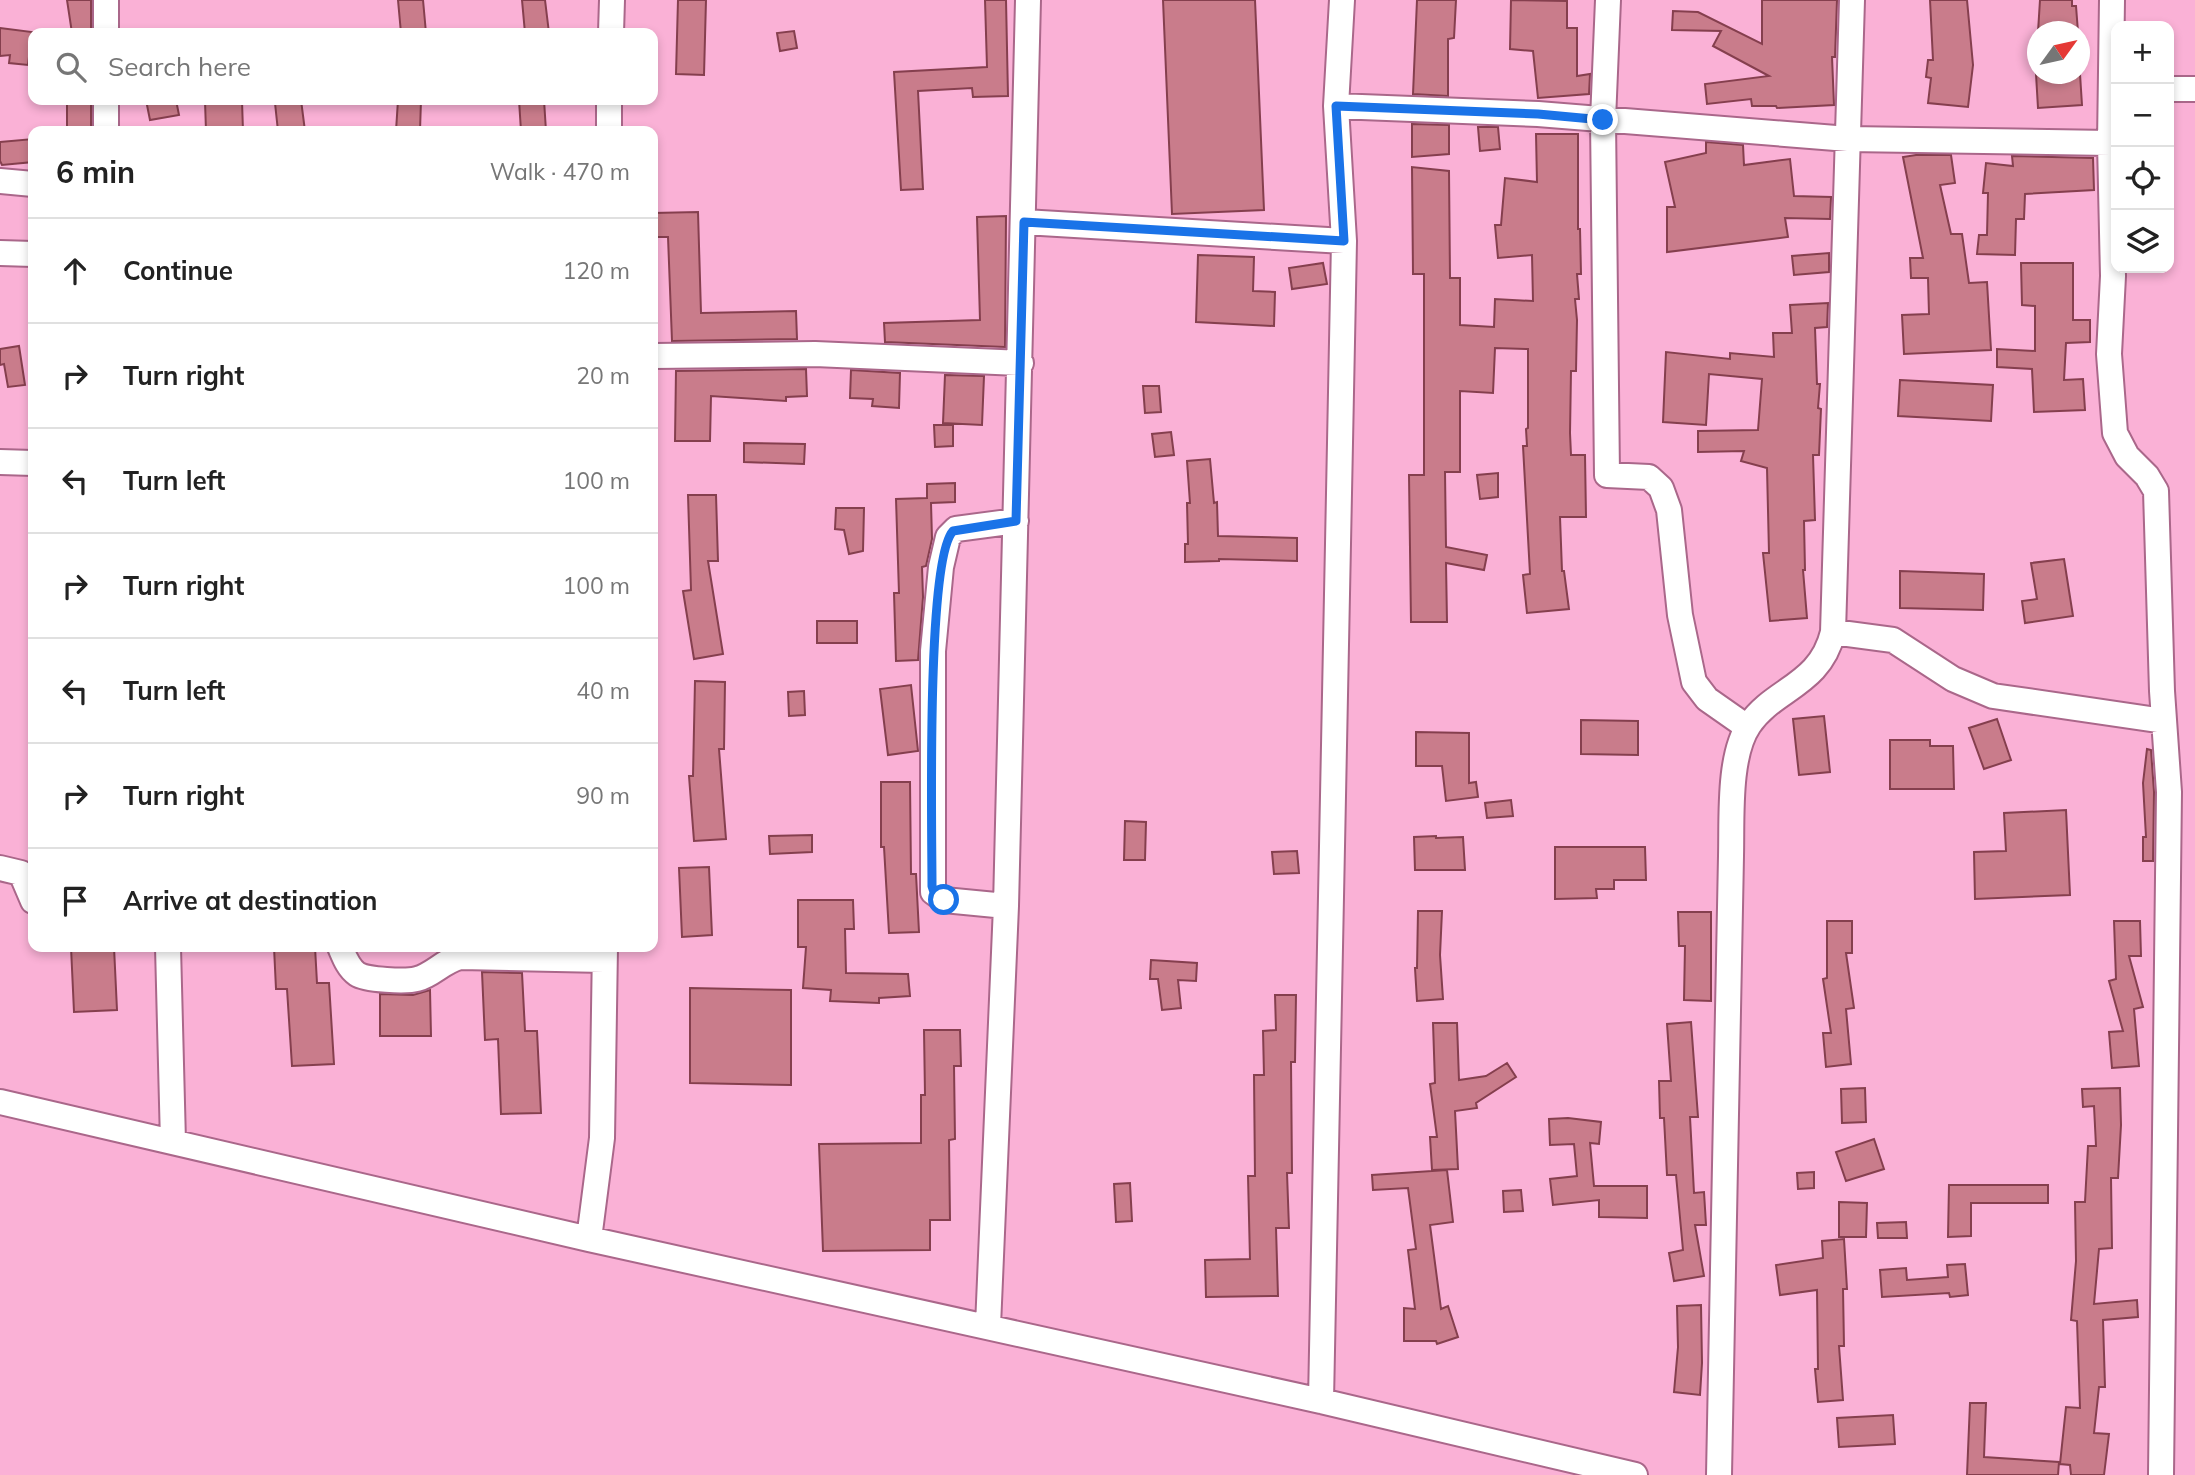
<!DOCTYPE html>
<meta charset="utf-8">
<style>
body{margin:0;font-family:Mulish,sans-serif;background:#f6f6f6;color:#222}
.controls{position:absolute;right:21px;top:21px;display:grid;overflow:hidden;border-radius:14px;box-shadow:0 4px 10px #0003}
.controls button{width:63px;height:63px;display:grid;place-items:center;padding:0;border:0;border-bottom:2px solid #e0e0e0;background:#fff;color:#222;font:35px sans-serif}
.compass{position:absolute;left:2027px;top:21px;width:63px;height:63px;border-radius:50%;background:#fff;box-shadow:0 4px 10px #0003;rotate:57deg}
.stop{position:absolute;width:21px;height:21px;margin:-16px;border:5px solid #1a73e8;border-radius:50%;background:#fff}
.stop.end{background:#1a73e8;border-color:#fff;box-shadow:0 2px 7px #0008}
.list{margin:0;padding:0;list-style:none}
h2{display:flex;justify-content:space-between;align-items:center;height:91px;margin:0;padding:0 28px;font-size:30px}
h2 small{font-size:23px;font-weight:400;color:#767676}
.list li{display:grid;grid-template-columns:46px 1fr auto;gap:21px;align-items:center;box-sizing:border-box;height:105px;padding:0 28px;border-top:2px solid #e0e0e0}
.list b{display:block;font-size:26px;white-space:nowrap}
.list em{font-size:23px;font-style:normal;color:#767676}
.icon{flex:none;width:38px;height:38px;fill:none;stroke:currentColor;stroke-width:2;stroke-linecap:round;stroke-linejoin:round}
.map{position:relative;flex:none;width:2195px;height:1475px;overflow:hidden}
.search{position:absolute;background:#fff;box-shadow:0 4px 10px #0003;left:28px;top:28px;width:630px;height:77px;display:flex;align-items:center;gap:18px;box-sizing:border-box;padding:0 24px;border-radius:14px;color:#767676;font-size:26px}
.panel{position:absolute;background:#fff;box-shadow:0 4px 10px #0003;left:28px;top:126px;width:630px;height:826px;border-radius:14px}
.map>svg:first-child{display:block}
.building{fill:#c97c8b;stroke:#853f4e;stroke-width:2}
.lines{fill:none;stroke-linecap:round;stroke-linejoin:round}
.street-casing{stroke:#aa678a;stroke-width:28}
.street{stroke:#fff;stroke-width:24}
.route{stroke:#1a73e8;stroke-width:9}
</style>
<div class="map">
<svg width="2195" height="1475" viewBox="0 0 2195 1475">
<rect width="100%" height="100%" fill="#fab1d6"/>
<path class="building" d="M67,0H91V33H72Z
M398,0H423L426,33H401Z
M522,0H545L549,33H525Z
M678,0H706L704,75L676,74Z
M985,0H1006L1008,96L973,97L972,88L918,91L923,189L901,190L894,72L987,67Z
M1163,0H1255L1264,210L1172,214Z
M1417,0H1456L1454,38L1448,39V96L1413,94Z
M1511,0L1567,1V28H1577V76L1590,74L1589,94L1538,98L1533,51L1510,49Z
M1762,0H1837L1835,57H1832L1834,105L1777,108L1776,106H1752L1751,99L1707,104L1705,84L1769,76L1713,46L1721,31L1672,30L1673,11L1698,12L1762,44Z
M1930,0H1967L1973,65L1968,107L1928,103L1931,78L1926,77L1928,60H1933Z
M2040,0H2072V6H2076L2078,32H2038Z
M0,28L32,32L28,65L9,63L10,55L0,56Z
M794,31L797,48L780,51L777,33Z
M2036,74H2080L2082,105L2038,108Z
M67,100H91V131H67Z
M146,100H176L179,115L150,120Z
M301,100L305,131H278L275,103Z
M398,100H421L420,131H396Z
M519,100H544L546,131H521Z
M205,101H242L243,131H206Z
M1412,124L1449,125V154L1412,157Z
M1478,127H1498L1500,149L1480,151Z
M1536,134H1578V229H1580L1581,274H1577L1579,299H1575L1577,320L1576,371H1571L1570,433L1571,455H1585L1586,517H1560L1562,571H1564L1569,609L1527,613L1523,575L1530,574L1523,446H1527L1526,429L1528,428V349L1495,348L1493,393L1460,391V472H1445L1446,547L1487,555L1484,570L1446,563L1447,622H1411L1409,475H1424V274H1413L1412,167L1449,171L1450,278H1460V325L1494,327L1495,299L1533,301L1532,255L1498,258L1495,225H1501L1505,178L1537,182Z
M33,139V162L2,165L0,161V142Z
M1706,142L1743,145L1744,165L1790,159L1794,196L1831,197L1830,219L1785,218L1788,237L1667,252V207H1675L1665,162L1706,153Z
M1916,155H1951L1955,183L1940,185L1951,234H1962L1969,283L1987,282L1991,350L1904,354L1902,315L1929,314L1928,278H1911L1910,258H1923L1903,157Z
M2012,156L2093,158L2094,190L2025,194L2024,219H2016L2015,255L1977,254L1979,235H1987L1988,193H1983L1986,163L2013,166Z
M698,212L701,313L796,311L797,339L672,341L668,237H653V213Z
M1006,216L1005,347L885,342L884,323L980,320L977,217Z
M1829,253V272L1794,275L1792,256Z
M1198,255L1254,257L1253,291L1275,292L1274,326L1196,322Z
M1323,263L1327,284L1292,289L1289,268Z
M2021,263H2073V320H2090V342L2066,343L2064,380L2083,379L2085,410L2034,412L2032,369L1997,367V349L2035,351V306L2022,305Z
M1828,303L1827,327L1815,328L1817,384H1820L1818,408L1821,409L1819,455H1813L1815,520L1804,521L1805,570H1803L1807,618L1770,621L1763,553H1769L1767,468L1741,461L1744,451L1698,452V431L1758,430L1762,379L1709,374L1706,425L1663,422L1666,352L1730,359V353L1774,357L1773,333H1792L1790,305Z
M19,346L25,385L8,387L4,364L0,365V349Z
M806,369L807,396L786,397V401L711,396L710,441H675L676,371Z
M851,370L900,373L899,408L872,406L873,399L850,398Z
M945,375L984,376L982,425L943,423Z
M1900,380L1993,385L1991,421L1898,416Z
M1143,386H1159L1161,412L1145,413Z
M934,425H953V446L935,447Z
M1171,432L1174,455L1155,457L1152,434Z
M744,443L805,444L804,464L744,462Z
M1210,459L1214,503L1217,502L1218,536L1297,538V561L1219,559V561L1185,562V544H1188L1187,503H1190L1187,461Z
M1498,473V497L1480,499L1477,475Z
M955,483V502L931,503L932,539L926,566L922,567L923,597L918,660L896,661L894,593H899L896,499L927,498V484Z
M688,495H716L718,561H708L723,654L694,659L683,591L691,590Z
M836,508H864L863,551L849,554L844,530L835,529Z
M2064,559L2073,616L2025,623L2022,601L2037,599L2031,563Z
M1900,571L1984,574L1983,610L1900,608Z
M817,621H857V643H817Z
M695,681L725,682L724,749H719L726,839L694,841L689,776H693Z
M911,685L918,751L888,755L880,689Z
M804,691L805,715L789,716L788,692Z
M1824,716L1830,772L1799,775L1793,719Z
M1997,719L2011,760L1984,769L1969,728Z
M1581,720L1638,721V755L1581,754Z
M1416,732L1469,733V783L1476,782L1478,797L1446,801L1442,766H1416Z
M1890,740H1930V746H1953L1954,789H1890Z
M2147,749L2151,750L2154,792L2153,861H2143V837H2146L2143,783Z
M881,782H910L911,874H916L919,932L889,933L884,847H881Z
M1511,800L1513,816L1487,818L1485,803Z
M2066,810L2070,895L1975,899L1974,852L2006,851L2004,813Z
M1125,821L1146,822L1145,860H1124Z
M812,835V852L770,854L769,836Z
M1436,836V838L1463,837L1465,870H1415L1414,837Z
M1555,847H1645L1646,880H1614V889H1596L1597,898L1555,899Z
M1297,851L1299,873L1274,874L1272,852Z
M709,867L712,935L682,937L679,868Z
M798,900H853L854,929H845L846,973L908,974L910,996L879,998V1003L830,1001L831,990L803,988L806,947H798Z
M1418,911H1442L1440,955L1443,999L1417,1001L1415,968H1417Z
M1678,912H1711V1001L1684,1000L1685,946H1679Z
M1827,921H1852V953H1846L1854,1008L1846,1009L1851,1064L1826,1067L1823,1033H1831L1823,979L1827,978Z
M2114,921H2140L2141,956H2129L2143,1007L2134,1009L2139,1066L2112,1068L2109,1032L2123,1031L2109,981L2116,979Z
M71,947H114L117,1010L74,1012Z
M274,947H315L317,983H329L334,1064L292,1066L287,989H276Z
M1151,960L1197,963L1196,981L1178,980L1181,1008L1162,1010L1158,979H1150Z
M482,972L522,973L525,1031H537L541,1113L501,1114L498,1039L485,1040Z
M690,988L791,990V1085L690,1083Z
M430,990L431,1036H380V994L413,995Z
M1275,995H1296L1295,1062H1291L1292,1173H1287L1289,1228H1276L1278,1296L1206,1297L1205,1260L1250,1259L1248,1176H1255L1254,1075H1264L1263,1031L1276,1030Z
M1691,1022L1698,1117H1690L1694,1193L1704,1192L1706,1225H1695L1704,1276L1674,1281L1669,1253L1683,1250L1676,1175H1667L1664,1118H1660L1659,1081H1671L1667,1024Z
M1433,1023H1457L1459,1080L1486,1076L1507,1063L1516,1077L1476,1103L1477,1108L1455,1111L1458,1169L1432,1170L1430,1137H1437L1430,1084L1435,1083Z
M924,1030H960L961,1066H954L955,1139L949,1140L950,1220H930V1250L823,1251L819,1144L921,1143V1095H925Z
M1865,1088L1866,1122L1842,1123L1841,1089Z
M2120,1088L2121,1125L2118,1178H2111L2112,1248L2099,1249L2094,1304L2137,1300L2138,1317L2103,1320L2105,1387H2099L2094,1433L2109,1434L2104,1475H2071L2070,1465L2060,1464L2066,1407L2080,1408L2077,1321L2071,1320L2076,1261L2075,1202H2085L2088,1146H2096L2094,1106L2083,1107L2082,1089Z
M1568,1118L1601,1122L1599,1144L1590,1143L1594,1186H1647V1218L1599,1217V1200L1553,1205L1550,1179L1577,1176L1574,1144L1550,1145L1549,1119Z
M1874,1139L1884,1169L1846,1181L1836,1152Z
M1447,1170L1453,1222L1430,1225L1441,1309L1448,1306L1458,1337L1437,1344L1436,1341H1404V1308L1415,1309L1408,1250L1416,1249L1408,1188L1373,1190L1372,1175Z
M1814,1172V1188L1798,1189L1797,1173Z
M1130,1183L1132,1221L1116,1222L1114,1184Z
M1949,1185H2048V1203H1971V1236L1948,1237Z
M1521,1190L1523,1211L1504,1212L1503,1191Z
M1839,1202L1867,1203L1866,1237H1839Z
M1906,1222L1907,1238H1878L1877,1223Z
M1844,1239L1847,1289H1843L1844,1346H1839L1843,1400L1818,1402L1815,1369H1818L1817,1290L1780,1295L1776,1265L1823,1258L1822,1241Z
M1965,1264L1968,1295L1950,1297L1949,1293L1882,1297L1880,1270L1906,1268L1907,1280L1948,1277L1947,1265Z
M1701,1305L1702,1363L1700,1395L1674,1392L1678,1347L1677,1306Z
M1970,1403H1986L1984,1457L2059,1462L2058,1475H1967Z
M1893,1415L1895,1444L1839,1447L1837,1418Z"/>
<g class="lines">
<g class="street-casing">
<path id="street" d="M106,0V33
M1608,0L1603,120L1607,475L1649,477L1661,488L1669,510L1680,615L1694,682L1707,699L1747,727
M2112,0L2110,143L2113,276L2109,354L2115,433L2127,456L2147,476L2156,491L2162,691L2169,792L2161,1475
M611,33L612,0
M2169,89H2195
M106,100V131
M1336,106L1538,114L1848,139L2110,143
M609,131V100
M0,181L33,184
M1024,222L1344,241
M0,253L33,254
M653,356L815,354L1021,363
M0,462L33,463
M1833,632L1893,640L1953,679L1993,696L2164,721
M0,868L21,873L33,901
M1006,906L944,900L933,892V651L941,567L948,537L956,529L1016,521
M168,947L173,1142
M340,947C344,956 348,968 357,974C366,980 406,982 417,979C433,975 443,961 460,957L604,960
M0,1102L589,1239L1321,1401L1635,1475
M589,1239L602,1138L605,947
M988,1326L1006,906L1028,0
M1321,1401L1344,241L1336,106L1342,0
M1719,1475L1731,856C1732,818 1728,756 1749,725C1774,688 1820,686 1833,632L1852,0"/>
</g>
<use href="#street" class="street"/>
</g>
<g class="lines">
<path class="route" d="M944,900L935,895L932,886C932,831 926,560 953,531L1016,521L1024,222L1344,241L1336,106L1538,114L1603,120"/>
</g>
</svg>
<div class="controls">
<button>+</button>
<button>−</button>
<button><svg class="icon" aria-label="locate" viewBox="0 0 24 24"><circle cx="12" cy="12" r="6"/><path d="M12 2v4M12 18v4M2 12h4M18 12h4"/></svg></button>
<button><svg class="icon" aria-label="layers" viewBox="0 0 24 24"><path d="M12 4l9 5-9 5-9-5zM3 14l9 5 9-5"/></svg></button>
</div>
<svg class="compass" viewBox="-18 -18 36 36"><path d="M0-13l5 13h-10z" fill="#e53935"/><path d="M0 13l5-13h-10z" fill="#767676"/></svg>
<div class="stop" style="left:944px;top:900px"></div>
<div class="stop end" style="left:1603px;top:120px"></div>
<div class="search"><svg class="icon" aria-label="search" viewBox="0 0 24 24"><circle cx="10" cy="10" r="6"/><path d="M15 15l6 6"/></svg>Search here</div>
<section class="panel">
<h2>6 min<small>Walk · 470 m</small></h2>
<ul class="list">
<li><svg class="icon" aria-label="ahead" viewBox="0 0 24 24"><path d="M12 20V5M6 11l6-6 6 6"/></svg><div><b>Continue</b></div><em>120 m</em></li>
<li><svg class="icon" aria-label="right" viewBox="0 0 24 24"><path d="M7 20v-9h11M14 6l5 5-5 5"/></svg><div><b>Turn right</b></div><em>20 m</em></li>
<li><svg class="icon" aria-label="left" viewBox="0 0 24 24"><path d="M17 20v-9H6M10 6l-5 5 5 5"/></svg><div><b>Turn left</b></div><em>100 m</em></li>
<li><svg class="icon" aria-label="right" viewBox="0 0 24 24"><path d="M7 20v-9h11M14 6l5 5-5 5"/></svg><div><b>Turn right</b></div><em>100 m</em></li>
<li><svg class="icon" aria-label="left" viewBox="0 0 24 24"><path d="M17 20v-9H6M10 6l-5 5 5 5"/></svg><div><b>Turn left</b></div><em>40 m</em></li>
<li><svg class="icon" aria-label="right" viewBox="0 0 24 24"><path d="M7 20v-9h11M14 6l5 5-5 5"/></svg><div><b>Turn right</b></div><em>90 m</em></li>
<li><svg class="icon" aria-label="arrive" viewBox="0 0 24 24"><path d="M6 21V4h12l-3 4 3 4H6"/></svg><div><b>Arrive at destination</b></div></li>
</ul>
</section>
</div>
